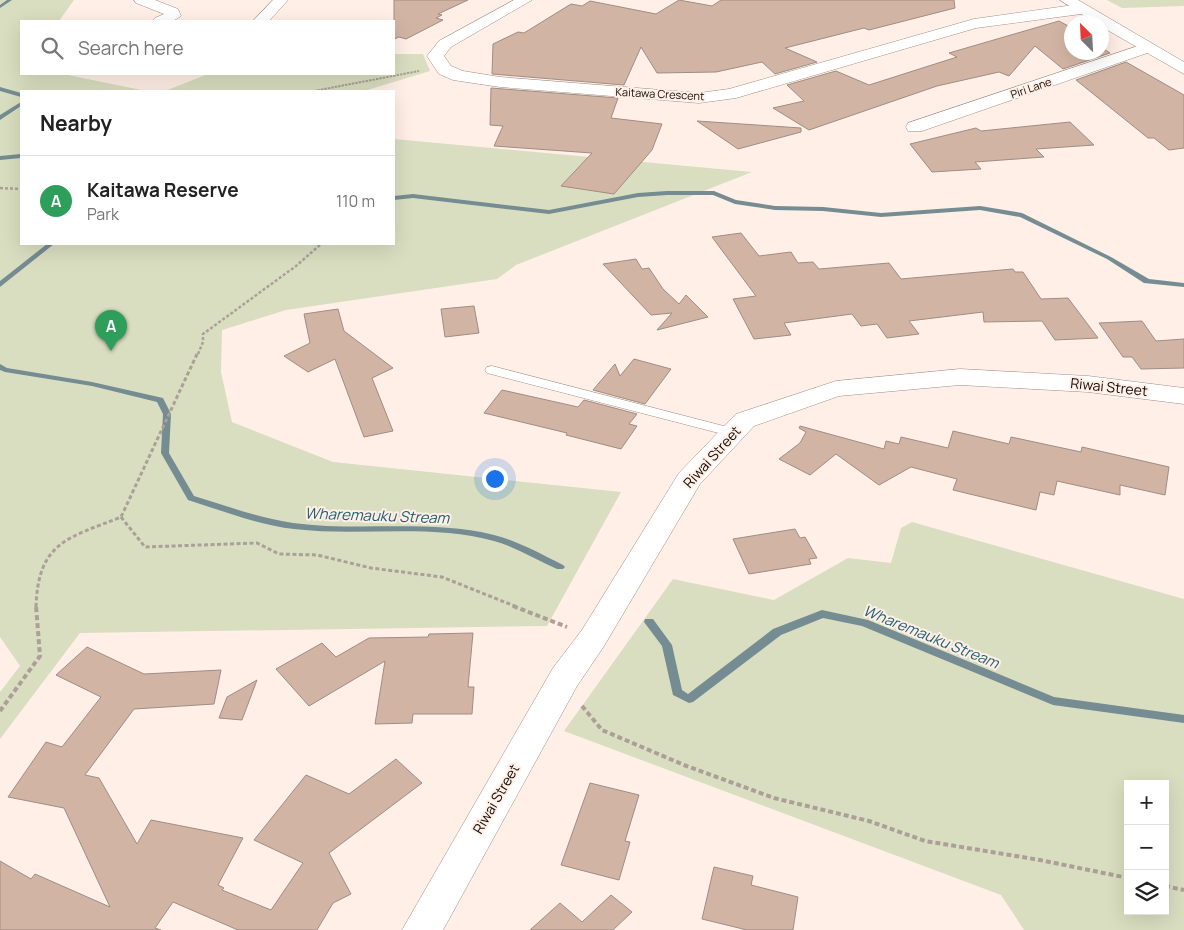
<!DOCTYPE html>
<meta charset="utf-8">
<style>
body{margin:0;font-family:Manrope,sans-serif;background:#f2f2f2;color:#222}
.controls{position:absolute;right:15px;bottom:15px;display:grid;overflow:hidden;border-radius:0px;box-shadow:0 5px 20px #0002}
.controls button{width:45px;height:45px;display:grid;place-items:center;padding:0;border:0;border-bottom:1px solid #e0e0e0;background:#fff;color:#222;font:25px sans-serif}
.compass{position:absolute;left:1064px;top:15px;width:45px;height:45px;border-radius:50%;background:#fff;box-shadow:0 5px 20px #0002;rotate:336deg}
.you{position:absolute;left:494px;top:478px;width:18px;height:18px;margin:-12px;border:4px solid #fff;border-radius:50%;background:#1a73e8;box-shadow:0 0 0 8px #1a73e833}
.badge{display:grid;place-items:center;width:32px;height:32px;border-radius:50%;background:#d93025;color:#fff;font-size:16px;font-weight:700}
.pin{position:absolute;translate:-50% -41px;filter:drop-shadow(0 1px 2px #0008)}
.pin::after{content:'';position:absolute;top:26px;width:18px;height:15px;background:inherit;clip-path:polygon(0 0,100% 0,50% 100%)}
.list{margin:0;padding:0;list-style:none}
h2{display:flex;justify-content:space-between;align-items:center;height:65px;margin:0;padding:0 20px;font-size:21px}
h2 small{font-size:16px;font-weight:400;color:#767676}
.list li{display:grid;grid-template-columns:32px 1fr auto;gap:15px;align-items:center;box-sizing:border-box;height:90px;padding:0 20px;border-top:1px solid #e0e0e0}
.list b{display:block;font-size:19px;white-space:nowrap}
.list p{margin:0;font-size:16px;white-space:nowrap;color:#767676}
.list em{font-size:16px;font-style:normal;color:#767676}
.icon{flex:none;width:28px;height:28px;fill:none;stroke:currentColor;stroke-width:2;stroke-linecap:round;stroke-linejoin:round}
.map{position:relative;flex:none;width:1184px;height:930px;overflow:hidden}
.search{position:absolute;background:#fff;box-shadow:0 5px 20px #0002;left:20px;top:20px;width:375px;height:55px;display:flex;align-items:center;gap:12px;box-sizing:border-box;padding:0 18px;border-radius:0px;color:#767676;font-size:19px}
.panel{position:absolute;background:#fff;box-shadow:0 5px 20px #0002;left:20px;top:90px;width:375px;height:155px;border-radius:0px}
.map>svg:first-child{display:block}
.green{fill:#d9dec0;fill-rule:evenodd}
.lines{fill:none;stroke-linecap:round;stroke-linejoin:round}
.stream{fill:#758c93;fill-rule:evenodd}
.building{fill:#d2b4a4;stroke:#9f8d84}
.service-casing{stroke:#9f8d84;stroke-width:1}
.minor-casing{stroke:#9f8d84;stroke-width:1}
.tertiary-casing{stroke:#9f8d84;stroke-width:1}
.path-far3{stroke:#ac9f98;stroke-width:2;stroke-dasharray:2.5 1;stroke-linecap:butt}
.path-far2{stroke:#ac9f98;stroke-width:2.5;stroke-dasharray:3 2;stroke-linecap:butt}
.path-far1{stroke:#ac9f98;stroke-width:3;stroke-dasharray:4 2.5;stroke-linecap:butt}
.path{stroke:#ac9f98;stroke-width:4;stroke-dasharray:5 3;stroke-linecap:butt}
.service{fill:#fff;fill-rule:evenodd}
.minor{fill:#fff;fill-rule:evenodd}
.tertiary{fill:#fff;fill-rule:evenodd}
.labels{text-anchor:middle;stroke-width:4;stroke-linejoin:round;paint-order:stroke}
.far-street-label{font-size:11px;fill:#100a07;stroke:#ffefe6}
.street-label{font-size:14px;fill:#100a07;stroke:#ffefe6}
.water-label{font-size:15px;font-style:italic;fill:#1d5f71;stroke:#ffefe6}
</style>
<div class="map">
<svg width="1184" height="930" viewBox="0 0 1184 930">
<rect width="100%" height="100%" fill="#ffefe6"/>
<path class="green" d="M0,0H74L59,21H21V74H63L146,91H21V244H394V139L752,172L516,265L497,279L286,310L222,330L221,372L232,422L333,462L621,492L547,626L80,633L0,739V692L20,666L0,637Z
M1107,0H1184V6L1122,8Z
M394,54H423L430,71L364,91H165L208,74H394Z
M912,522L1184,599V930H1024L1001,895L564,731L673,579L774,600L848,558L891,563L901,528ZM1128,784H1165V911H1128Z"/>
<g class="lines">
<path class="stream" d="M7,0H12L0,8V5Z
M0,87L21,93V97L0,91Z
M21,102V106L0,120V115Z
M21,154V158L0,160V156Z
M667,191H714L736,200L775,206L823,207L881,213L980,206L1022,213L1111,257L1149,279L1184,283V287L1144,283L1107,259L1020,217L980,210L881,217L823,211L775,210L735,204L713,195H667L638,197L549,214L413,198L394,200V196L413,194L549,210L638,193Z
M47,244H54L0,287V281Z
M0,364L7,368L92,382L163,398L171,414L169,453L194,496C227,506 259,518 293,523C360,532 428,519 494,535C518,541 541,554 563,565L565,567L563,569H557C536,560 516,547 494,541C429,523 360,537 294,529C258,525 223,511 188,500L161,453L163,414L157,402L92,386L5,372L0,370Z
M822,610L868,620L1054,697L1184,715V723L1053,705L862,626L823,618L781,635L693,702L689,703L673,695L662,646L644,622L645,619H653L672,645L682,690L688,694L773,629Z"/>
</g>
<path class="building" d="M394,0H468L438,14L442,15L436,18L443,20L406,39L399,37L394,39Z
M679,0L712,6L721,0H954L955,8L869,30L864,28L785,48L817,62L775,74L762,62L716,72L657,73L641,47L624,85L492,74L493,44L518,32L524,33L571,4L582,6L590,1L656,14Z
M1059,21L1072,28V52H1102V48L1110,53L1063,69L1035,46L1009,76L999,72L937,86L809,130L773,108L804,101L787,85L836,71L869,85L957,57L949,53Z
M1126,62L1184,95V148L1169,150L1154,138H1148L1076,80Z
M491,88L618,98L611,118L662,124L652,150L614,194L561,186L592,153L494,146L503,126L490,125Z
M697,121L801,128V132L738,149Z
M1070,122L1094,145L1036,149L1044,157L975,162L981,169L932,172L910,144L976,128L981,131Z
M741,233L759,256L791,252L798,263L813,262L819,269L889,263L901,279L1013,269L1015,272H1023L1041,299L1068,298L1098,338L1055,340L1042,321L984,322L983,312L909,321L919,334L887,338L877,324L861,326L852,314L784,323L791,335L754,339L733,299L756,296L712,237Z
M636,259L642,269L649,268L663,289L679,304L686,295L708,317L657,330L672,313L651,315L603,264Z
M474,306L479,333L445,337L441,309Z
M338,309L344,331L393,368L372,378L393,431L364,437L335,359L308,372L284,356L310,343L304,314Z
M1142,321L1156,341L1184,339V368L1141,369L1132,357H1123L1099,323Z
M634,359L671,369L645,404L593,390L615,364L620,376Z
M502,390L578,407L584,400L637,414L629,424L637,426L621,449L566,435L567,433L484,413Z
M800,426L884,449L886,441L899,444L901,437L948,448L953,431L1009,444L1011,437L1081,452L1082,447L1169,467L1165,495L1120,485V495L1057,481L1054,495L1040,492L1036,510L953,490L957,479L911,467L879,485L836,454L810,475L779,459L800,443L806,432L799,428Z
M795,529L800,538L805,537L817,558L809,559L811,564L749,574L733,539Z
M473,633L468,687H474L472,714H413L412,723L375,724L385,661L309,706L276,669L322,643L336,657L369,638L428,637L429,634Z
M87,647L144,674L221,670L214,704L134,709L85,775L99,778L137,844L151,820L243,838L218,885L224,888L222,890L271,910L303,863L254,840L306,775L349,794L396,759L422,783L329,853L351,894L333,903L317,930H238L173,902L155,928L161,930H0V861L31,879L35,874L110,907L64,808L8,797L46,742L62,747L101,697L56,675Z
M257,680L242,720L219,718L227,697Z
M590,783L639,795L625,841L630,842L619,880L561,865Z
M714,867L753,876L751,885L798,897L793,930H747L702,919Z
M611,895L632,912L613,930H530L560,903L582,922Z"/>
<g class="lines">
<g class="service-casing">
<path id="service" d="M492,366L739,430L741,433L734,437L487,373L485,370L487,367Z"/>
</g>
<g class="minor-casing">
<path id="minor" d="M134,0H155L178,9L181,16L173,21H152L155,18L164,14L136,3Z
M273,0H288L269,21H253Z
M514,0H532L451,47L444,56L451,66L463,71L500,77L699,93L729,89L974,19L1081,4L1089,9L1081,14L976,28L736,98L699,103L500,87L453,80L439,74L427,56L439,41Z
M1147,43L1153,45L1155,48L1153,51L922,131H908L906,127L908,123Z
M960,369L1088,376L1184,388V404L1088,392L960,385L839,396L754,426L700,484L604,646L577,686L443,930H402L553,668L582,630L679,473L736,414L836,381Z"/>
</g>
<g class="tertiary-casing">
<path id="tertiary" d="M1060,0H1078L1184,62V74L1102,27V22H1094Z"/>
</g>
<path class="path-far3" d="M314,91L419,71"/>
<path class="path-far2" d="M0,188L21,189
M198,354L203,342V334L296,266L321,244"/>
<path class="path-far1" d="M121,517L145,547L257,543L279,554L317,555L371,568L442,577L517,607
M36,607C38,541 69,538 121,517L198,352"/>
<path class="path" d="M513,606L567,627
M582,706L602,730L684,765L774,798L869,821L925,841L1040,860L1128,878
M0,711L40,656L36,606
M1165,886L1184,890"/>
<use href="#service" class="service"/>
<use href="#minor" class="minor"/>
<use href="#tertiary" class="tertiary"/>
</g>
<g class="labels">
<g class="far-street-label">
<text transform="translate(1031 88) rotate(-19)" y="4">Piri Lane</text>
<text transform="translate(660 94) rotate(3)" y="4">Kaitawa Crescent</text>
</g>
<g class="street-label">
<text transform="translate(1109 387) rotate(6)" y="5">Riwai Street</text>
<text transform="translate(712 457) rotate(-48)" y="5">Riwai Street</text>
<text transform="translate(496 799) rotate(-60)" y="5">Riwai Street</text>
</g>
<g class="water-label">
<text transform="translate(377 516) rotate(2)" y="5">Wharemauku Stream</text>
<text transform="translate(931 637) rotate(22)" y="5">Wharemauku Stream</text>
</g>
</g>
</svg>
<div class="controls">
<button>+</button>
<button>−</button>
<button><svg class="icon" aria-label="layers" viewBox="0 0 24 24"><path d="M12 4l9 5-9 5-9-5zM3 14l9 5 9-5"/></svg></button>
</div>
<svg class="compass" viewBox="-18 -18 36 36"><path d="M0-13l5 13h-10z" fill="#e53935"/><path d="M0 13l5-13h-10z" fill="#767676"/></svg>
<div class="you"></div>
<div class="pin badge" style="left:111px;top:351px;background:#2e9e5b">A</div>
<div class="search"><svg class="icon" aria-label="search" viewBox="0 0 24 24"><circle cx="10" cy="10" r="6"/><path d="M15 15l6 6"/></svg>Search here</div>
<section class="panel">
<h2>Nearby<small></small></h2>
<ul class="list">
<li><span class="badge" style="background:#2e9e5b">A</span><div><b>Kaitawa Reserve</b><p>Park</p></div><em>110 m</em></li>
</ul>
</section>
</div>
